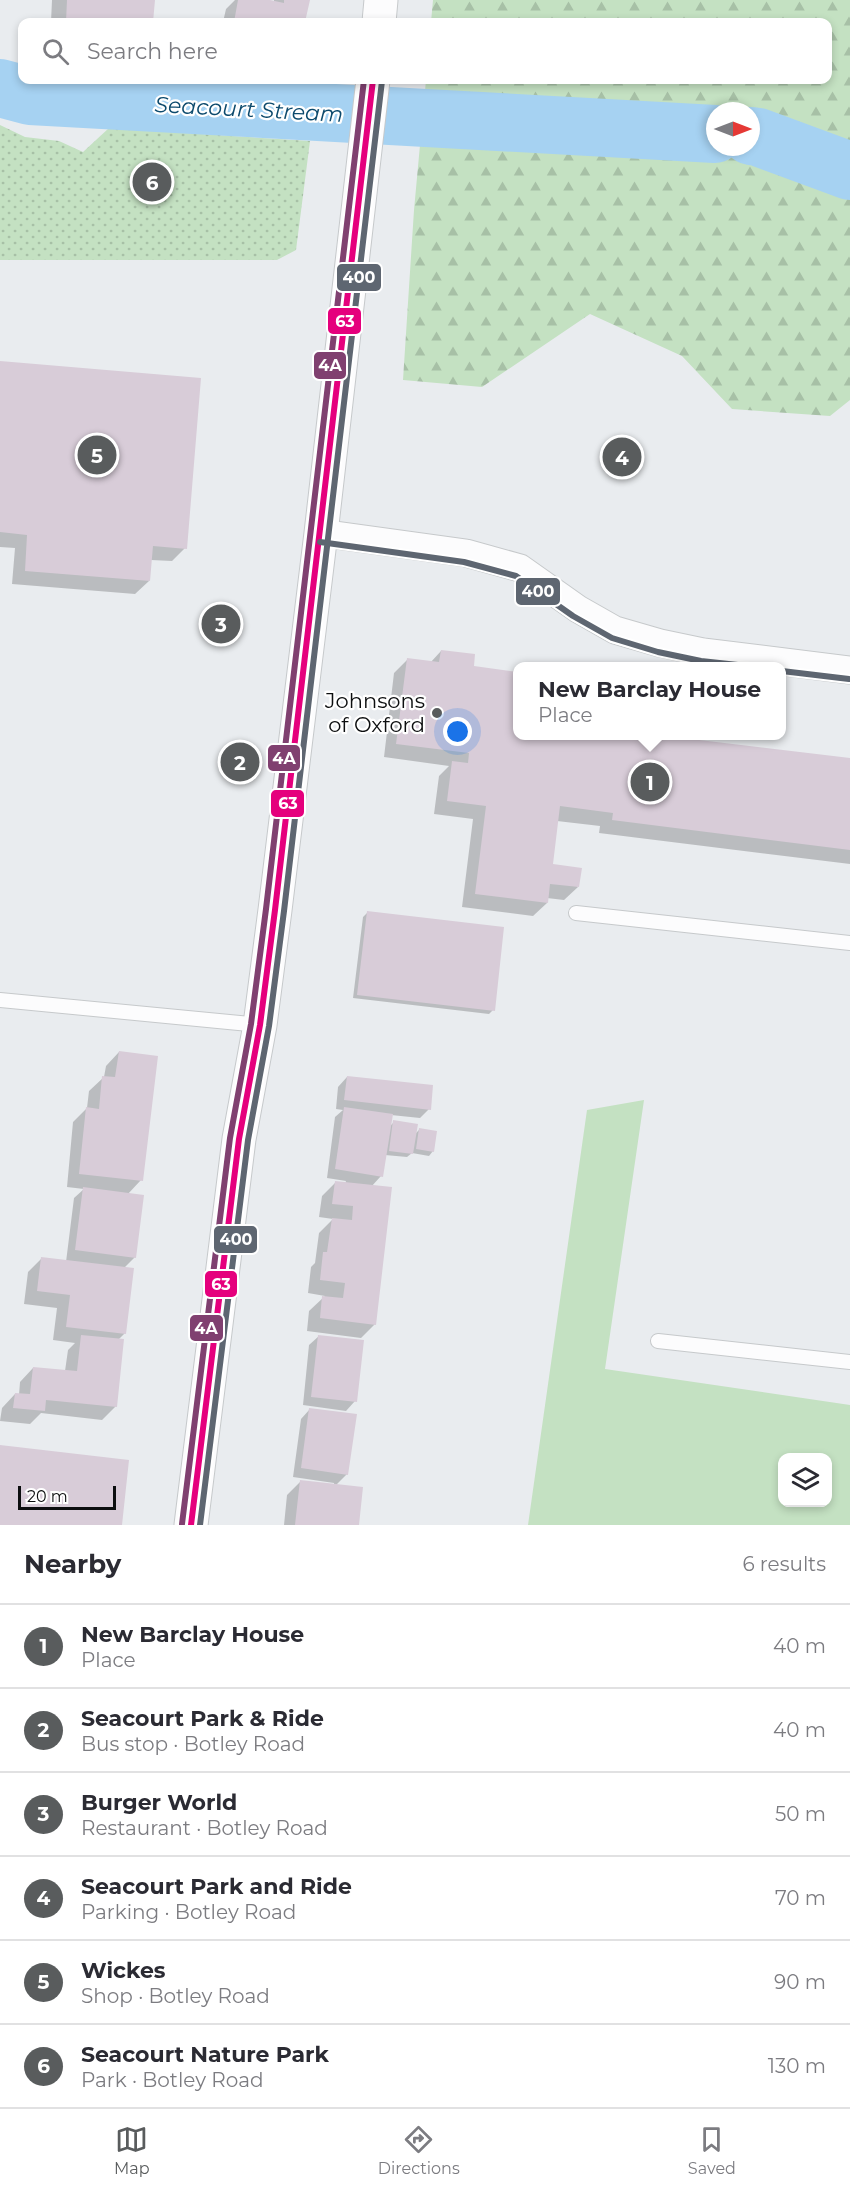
<!DOCTYPE html>
<meta charset="utf-8">
<style>
body{margin:0;font-family:Montserrat,sans-serif;background:#f2f2f3;color:#2b2b33}
.controls{position:absolute;right:18px;bottom:18px;display:grid;overflow:hidden;border-radius:12px;box-shadow:0 3px 9px #0003}
.controls button{width:54px;height:54px;display:grid;place-items:center;padding:0;border:0;border-bottom:2px solid #e1e1e2;background:#fff;color:#2b2b33;font:30px sans-serif}
.compass{position:absolute;left:706px;top:102px;width:54px;height:54px;border-radius:50%;background:#fff;box-shadow:0 3px 9px #0003;rotate:90deg}
.scale{position:absolute;left:18px;bottom:15px;width:98px;box-sizing:border-box;padding-left:6px;border:3px solid #0c0e0f;border-top:0;font-size:16px;line-height:21px;white-space:nowrap;color:#0c0e0f;-webkit-text-stroke:4px #fff;paint-order:stroke}
.you{position:absolute;left:458px;top:732px;width:21px;height:21px;margin:-15px;border:4px solid #fff;border-radius:50%;background:#1a73e8;box-shadow:0 0 0 9px #1a73e833}
.badge{display:grid;place-items:center;width:39px;height:39px;border-radius:50%;background:#595c5d;color:#fff;font-size:20px;font-weight:700}
.pin{position:absolute;translate:-50% -50%;border:3px solid #fff;box-shadow:0 2px 6px #0006}
.popup{position:absolute;left:513px;top:662px;width:273px;height:78px;box-sizing:border-box;display:grid;place-content:center;border-radius:12px;background:#fff;filter:drop-shadow(0 2px 4px #0005);font-size:20px;white-space:nowrap;color:#7c7c81}
.popup b{font-size:22px;color:#2b2b33}
.popup::after{content:'';position:absolute;left:50%;top:100%;margin-left:-12px;border:12px solid transparent;border-top-color:#fff}
.list{margin:0;padding:0;list-style:none}
h2{display:flex;justify-content:space-between;align-items:center;height:78px;margin:0;padding:0 24px;font-size:26px}
h2 small{font-size:20px;font-weight:400;color:#7c7c81}
.list li{display:grid;grid-template-columns:39px 1fr auto;gap:18px;align-items:center;box-sizing:border-box;height:84px;padding:0 24px;border-top:2px solid #e1e1e2}
.list b{display:block;font-size:22px;white-space:nowrap}
.list p{margin:0;font-size:20px;white-space:nowrap;color:#7c7c81}
.list em{font-size:20px;font-style:normal;color:#7c7c81}
.icon{flex:none;width:33px;height:33px;fill:none;stroke:currentColor;stroke-width:2;stroke-linecap:round;stroke-linejoin:round}
.map{position:relative;flex:none;width:850px;height:1525px;overflow:hidden}
.search{position:absolute;background:#fff;box-shadow:0 3px 9px #0003;left:18px;right:18px;top:18px;height:66px;display:flex;align-items:center;gap:15px;box-sizing:border-box;padding:0 21px;border-radius:12px;color:#7c7c81;font-size:22px}
.sheet{height:582px;background:#fff}
nav{display:flex;justify-content:space-around;align-items:center;box-sizing:border-box;height:84px;border-top:2px solid #e1e1e2;background:#fff;font-size:16px;color:#7c7c81}
nav a{display:grid;justify-items:center;gap:3px}
nav .on{color:#595c5d}
.map>svg:first-child{display:block}
.green{fill:#c4e1c2;fill-rule:evenodd}
.forest{fill:url(#forest-firs);fill-rule:evenodd}
.park{fill:url(#park-dots)}
.shadow{fill:#0003}
.lines{fill:none;stroke-linecap:round;stroke-linejoin:round}
.river{stroke:#a6d2f2;stroke-width:58}
.building{fill:#d8ccd8}
.lane-casing{stroke:#c6c9cb;stroke-width:16}
.street-casing{stroke:#c6c9cb;stroke-width:29}
.primary-casing{stroke:#c6c9cb;stroke-width:35}
.lane{stroke:#fcfcfd;stroke-width:14}
.street{stroke:#fcfcfd;stroke-width:27}
.primary{stroke:#fcfcfd;stroke-width:33}
.bus-1-casing{stroke:#fff;stroke-width:10}
.bus-2-casing{stroke:#fff;stroke-width:10}
.bus-3-casing{stroke:#fff;stroke-width:10}
.bus-1{stroke:#e5007d;stroke-width:6}
.bus-2{stroke:#5e6671;stroke-width:6}
.bus-3{stroke:#804070;stroke-width:6}
.poi-dot{fill:#595c5d;stroke:#fff;stroke-width:2}
.labels{text-anchor:middle;stroke-width:4.5;stroke-linejoin:round;paint-order:stroke}
.poi-label{font-size:21px;fill:#0c0e0f;stroke:#fff;text-anchor:end}
.water-label{font-size:22px;font-style:italic;fill:#0c4a6d;stroke:#fff}
.line-badge{stroke:#fff;stroke-width:2}
.badge-label{font-size:16px;text-anchor:middle;font-weight:bold;fill:#fff}
</style>
<div class="map">
<svg width="850" height="1525" viewBox="0 0 850 1525">
<defs>
<pattern id="forest-firs" width="22" height="20" patternUnits="userSpaceOnUse" patternTransform="scale(1.5)"><rect width="22" height="20" fill="#c4e1c2"/><path d="M5 1l3.5 6h-7zM16 11l3.5 6h-7z" fill="#a7c0a6"/></pattern>
<pattern id="park-dots" width="8" height="8" patternUnits="userSpaceOnUse" patternTransform="scale(1.5)"><rect width="8" height="8" fill="#c4e1c2"/><path d="M2 2h.1M6 6h.1" fill="none" stroke="#a7c0a6" stroke-width="1.8" stroke-linecap="round"/></pattern>
</defs>
<rect width="100%" height="100%" fill="#e9ecef"/>
<path class="green" d="M644,1100L605,1369L850,1405V1525H528L587,1110ZM782,1458H828V1502H782Z"/>
<path class="forest" d="M433,0H850V400L830,416L732,409L682,356L590,314L482,387L403,380L414,210L426,80H828V22H431ZM715,111H751V147H715Z"/>
<path class="park" d="M0,125L25,137L59,141L83,152L109,128L310,141L296,250L277,260H0Z"/>
<path class="shadow" d="M52,0H153L152,22H51Z
M235,0H262L274,2V0H308L304,22H223L226,9Z
M0,362L185,548L172,561L151,560L149,581L135,594L12,584L15,548L0,547Z
M441,651L472,667L518,673V736H654L850,760V864L599,833L600,826L557,821L551,866L578,887L564,900L547,898V903L533,916L462,907L473,819L434,814L439,776L449,766L384,757L394,673L407,660L430,663Z
M368,912L493,1010L489,1014L353,998L363,917Z
M119,1052L141,1180L127,1195L135,1257L124,1268L125,1333L118,1340L116,1406L102,1420L41,1413L30,1424L0,1421L2,1408L15,1394L19,1395L20,1382L33,1368L65,1371L68,1350L75,1343L53,1340L57,1308L24,1304L28,1272L41,1259L66,1262L74,1198L84,1189L67,1187L73,1122L87,1108L89,1091L104,1077L106,1066Z
M347,1077L429,1109L420,1118L391,1115L389,1127L394,1122L414,1135L419,1130L433,1151L429,1156L412,1153L407,1157L385,1155L381,1176L371,1187L375,1324L361,1338L307,1331L309,1311L325,1296L308,1293L311,1267L315,1263L319,1233L333,1219L319,1217L322,1196L335,1183L345,1184L346,1181L327,1178L335,1117L343,1110L336,1109L338,1087Z
M319,1336L355,1401L346,1411L303,1405L309,1345Z
M310,1409L347,1474L335,1486L362,1489L357,1525H284L287,1495L301,1481L334,1485V1483L293,1477L301,1419Z"/>
<g class="lines">
<path class="river" d="M0,88L30,96L715,134
M751,136L758,137L850,171"/>
</g>
<path class="building" d="M67,0H155L153,22H66Z
M238,0H270L284,3V0H310L305,22H234Z
M0,361L201,378L187,549L153,546L150,581L25,571L27,535L0,532Z
M441,650L475,654L474,666L518,672V736H666L850,758V850L612,820L613,813L560,806L553,864L582,868L579,887L550,884L548,903L475,894L486,806L447,801L452,761L468,763L469,753L396,744L407,658L439,662Z
M367,911L504,927L495,1011L357,995Z
M119,1051L158,1056L143,1181L79,1174L86,1107L99,1109L102,1076L115,1077Z
M347,1076L433,1085L431,1110L344,1100Z
M344,1107L393,1114L383,1177L335,1169Z
M393,1120L418,1124L413,1154L389,1151Z
M419,1128L437,1131L434,1152L416,1149Z
M335,1181L392,1187L376,1325L320,1318L322,1296L343,1298L345,1283L320,1280L323,1252H327L332,1218L352,1220L353,1206L332,1204Z
M83,1187L144,1195L136,1258L75,1250Z
M41,1257L134,1268L126,1334L66,1327L70,1295L37,1291Z
M81,1335L124,1339L117,1407L46,1400L45,1411L13,1408L15,1393L30,1394L33,1367L77,1371Z
M318,1335L364,1340L357,1402L311,1397Z
M309,1408L357,1414L348,1475L301,1468Z
M0,1445L129,1460L122,1525H0Z
M300,1480L363,1487L359,1525H295Z"/>
<g class="lines">
<g class="lane-casing">
<path id="lane" d="M576,913L850,943
M0,1000L260,1025
M658,1341L850,1362"/>
</g>
<g class="street-casing">
<path id="street" d="M321,533L466,553L520,568L578,609L615,630L660,643L703,652L850,670"/>
</g>
<g class="primary-casing">
<path id="primary" d="M379,22L381,0
M191,1525L239,1139L260,1025L275,910L321,533L373,80"/>
</g>
<use href="#lane" class="lane"/>
<use href="#street" class="street"/>
<use href="#primary" class="primary"/>
<g class="bus-1-casing">
<path id="bus-1" d="M191,1525L239,1139L260,1025L275,910L373,80"/>
</g>
<g class="bus-2-casing">
<path id="bus-2" d="M320,542L464,562L516,576L573,616L612,638L658,652L701,661L747,666
M782,671L849,679
M200,1525L248,1140L269,1026L284,911L382,81"/>
</g>
<g class="bus-3-casing">
<path id="bus-3" d="M182,1524L230,1138L251,1024L266,909L364,80"/>
</g>
<use href="#bus-1" class="bus-1"/>
<use href="#bus-2" class="bus-2"/>
<use href="#bus-3" class="bus-3"/>
</g>
<circle class="poi-dot" cx="437" cy="713" r="6"/>
<g class="labels">
<g class="poi-label">
<text x="425" y="708">Johnsons<tspan x="425" dy="24">of Oxford</tspan></text>
</g>
<g class="water-label">
<text transform="translate(249 109) rotate(3)" y="8">Seacourt Stream</text>
</g>
</g>
<g class="line-badge">
<rect x="336" y="263" width="46" height="29" rx="6" fill="#5e6671"/>
<rect x="327" y="307" width="35" height="28" rx="6" fill="#e5007d"/>
<rect x="313" y="351" width="34" height="29" rx="6" fill="#804070"/>
<rect x="515" y="577" width="46" height="29" rx="6" fill="#5e6671"/>
<rect x="267" y="744" width="34" height="28" rx="6" fill="#804070"/>
<rect x="270" y="789" width="35" height="29" rx="6" fill="#e5007d"/>
<rect x="213" y="1225" width="45" height="29" rx="6" fill="#5e6671"/>
<rect x="204" y="1270" width="34" height="28" rx="6" fill="#e5007d"/>
<rect x="189" y="1314" width="35" height="28" rx="6" fill="#804070"/>
</g>
<g class="badge-label">
<text x="359" y="283">400</text>
<text x="345" y="327">63</text>
<text x="330" y="371">4A</text>
<text x="538" y="597">400</text>
<text x="284" y="764">4A</text>
<text x="288" y="809">63</text>
<text x="236" y="1245">400</text>
<text x="221" y="1290">63</text>
<text x="206" y="1334">4A</text>
</g>
</svg>
<div class="controls">
<button><svg class="icon" aria-label="layers" viewBox="0 0 24 24"><path d="M12 4l9 5-9 5-9-5zM3 14l9 5 9-5"/></svg></button>
</div>
<svg class="compass" viewBox="-18 -18 36 36"><path d="M0-13l5 13h-10z" fill="#e53935"/><path d="M0 13l5-13h-10z" fill="#7c7c81"/></svg>
<div class="scale">20 m</div>
<div class="you"></div>
<div class="pin badge" style="left:650px;top:782px">1</div>
<div class="popup"><b>New Barclay House</b>Place</div>
<div class="pin badge" style="left:240px;top:762px">2</div>
<div class="pin badge" style="left:221px;top:624px">3</div>
<div class="pin badge" style="left:622px;top:457px">4</div>
<div class="pin badge" style="left:97px;top:455px">5</div>
<div class="pin badge" style="left:152px;top:182px">6</div>
<div class="search"><svg class="icon" aria-label="search" viewBox="0 0 24 24"><circle cx="10" cy="10" r="6"/><path d="M15 15l6 6"/></svg>Search here</div>
</div>
<section class="sheet">
<h2>Nearby<small>6 results</small></h2>
<ul class="list">
<li><span class="badge">1</span><div><b>New Barclay House</b><p>Place</p></div><em>40 m</em></li>
<li><span class="badge">2</span><div><b>Seacourt Park &amp; Ride</b><p>Bus stop · Botley Road</p></div><em>40 m</em></li>
<li><span class="badge">3</span><div><b>Burger World</b><p>Restaurant · Botley Road</p></div><em>50 m</em></li>
<li><span class="badge">4</span><div><b>Seacourt Park and Ride</b><p>Parking · Botley Road</p></div><em>70 m</em></li>
<li><span class="badge">5</span><div><b>Wickes</b><p>Shop · Botley Road</p></div><em>90 m</em></li>
<li><span class="badge">6</span><div><b>Seacourt Nature Park</b><p>Park · Botley Road</p></div><em>130 m</em></li>
</ul>
</section>
<nav>
<a class="on"><svg class="icon" aria-label="map" viewBox="0 0 24 24"><path d="M3 6l6-2 6 2 6-2v14l-6 2-6-2-6 2zM9 4v14M15 6v14"/></svg>Map</a>
<a><svg class="icon" aria-label="directions" viewBox="0 0 24 24"><path d="M12 3l9 9-9 9-9-9zM9 14v-3h6M13 9l2 2-2 2"/></svg>Directions</a>
<a><svg class="icon" aria-label="saved" viewBox="0 0 24 24"><path d="M7 4h10v16l-5-4-5 4z"/></svg>Saved</a>
</nav>
